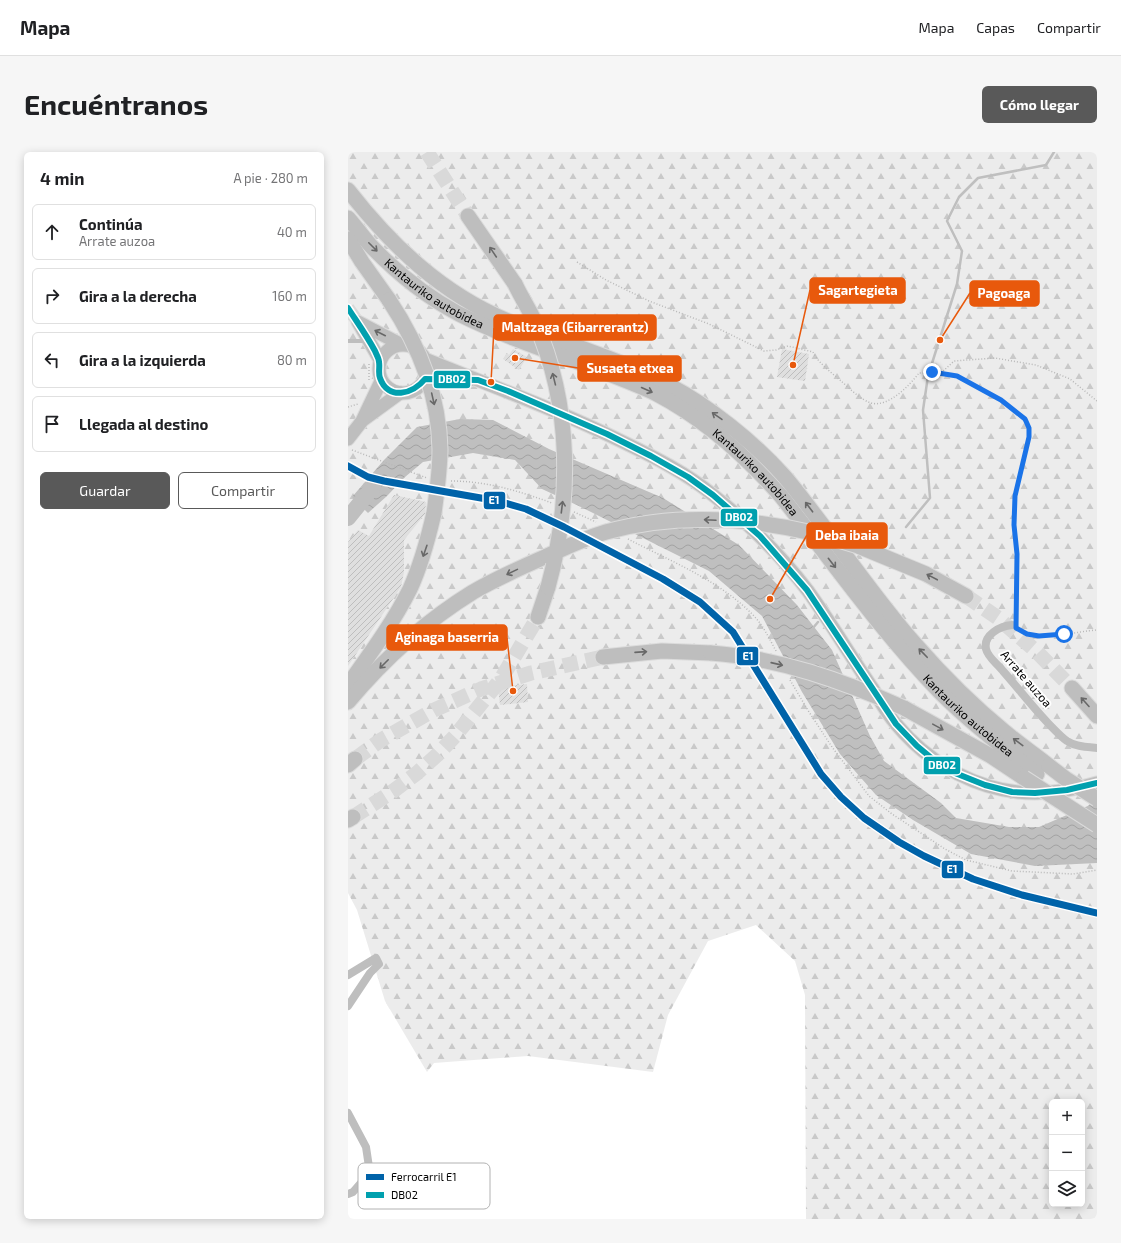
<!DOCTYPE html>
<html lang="es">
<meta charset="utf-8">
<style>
body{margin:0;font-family:"Exo 2",sans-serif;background:#f6f6f6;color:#202124}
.controls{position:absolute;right:12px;bottom:12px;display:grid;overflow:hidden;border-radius:6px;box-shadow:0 2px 10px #0003}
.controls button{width:36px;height:36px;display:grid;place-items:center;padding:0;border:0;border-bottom:1px solid #e0e0e0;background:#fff;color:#202124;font:20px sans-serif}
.stop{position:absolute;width:12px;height:12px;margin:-9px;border:3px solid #1a73e8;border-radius:50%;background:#fff}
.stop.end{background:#1a73e8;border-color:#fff;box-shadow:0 1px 4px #0008}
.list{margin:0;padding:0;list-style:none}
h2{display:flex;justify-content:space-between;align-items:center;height:52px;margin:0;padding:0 16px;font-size:17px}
h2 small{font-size:13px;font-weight:400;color:#757577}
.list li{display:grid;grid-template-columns:26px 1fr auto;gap:12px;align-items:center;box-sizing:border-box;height:56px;margin:0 8px 8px;padding:0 8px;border:1px solid #e0e0e0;border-radius:6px}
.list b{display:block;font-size:15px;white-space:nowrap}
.list p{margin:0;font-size:13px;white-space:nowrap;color:#757577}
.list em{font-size:13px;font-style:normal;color:#757577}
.actions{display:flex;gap:8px;padding:12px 16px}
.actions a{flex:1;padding:9px 0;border:1px solid #595959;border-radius:6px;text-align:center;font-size:14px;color:#595959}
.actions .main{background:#595959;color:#fff}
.icon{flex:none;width:22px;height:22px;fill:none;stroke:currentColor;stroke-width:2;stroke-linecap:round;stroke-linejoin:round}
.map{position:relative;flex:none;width:749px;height:1067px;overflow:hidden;border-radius:6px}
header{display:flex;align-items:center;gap:24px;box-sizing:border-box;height:56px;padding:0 20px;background:#fff;border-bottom:1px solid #e0e0e0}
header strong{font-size:19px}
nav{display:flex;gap:22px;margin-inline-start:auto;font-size:14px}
.intro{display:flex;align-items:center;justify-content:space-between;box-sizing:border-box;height:96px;padding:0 24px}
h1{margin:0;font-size:28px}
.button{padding:10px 18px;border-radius:6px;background:#595959;color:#fff;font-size:14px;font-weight:700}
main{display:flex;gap:24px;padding:0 24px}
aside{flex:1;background:#fff;border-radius:6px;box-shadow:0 2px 10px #0003}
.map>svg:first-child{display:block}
.forest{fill:url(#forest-firs);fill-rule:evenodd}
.water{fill:url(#water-waves)}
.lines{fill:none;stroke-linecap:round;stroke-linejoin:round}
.stream{stroke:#bfbfbf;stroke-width:2.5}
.river{stroke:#bfbfbf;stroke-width:16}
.building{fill:url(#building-hatch)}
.trunk-tunnel{stroke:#d9d9d9;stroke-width:13;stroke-dasharray:13 6;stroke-linecap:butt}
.motorway-tunnel{stroke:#d9d9d9;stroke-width:15;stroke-dasharray:15 8;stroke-linecap:butt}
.primary-casing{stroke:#dbdbdb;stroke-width:15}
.trunk-casing{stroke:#dbdbdb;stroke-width:15}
.motorway-casing{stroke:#dbdbdb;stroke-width:17}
.path{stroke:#b9b9b9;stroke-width:1.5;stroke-dasharray:1 2;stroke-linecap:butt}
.service{stroke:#bebebe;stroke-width:4}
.minor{stroke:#bebebe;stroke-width:8}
.primary{stroke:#bebebe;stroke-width:13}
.trunk{stroke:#bebebe;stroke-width:13}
.motorway{stroke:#bebebe;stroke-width:15}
.motorway-bridge-casing{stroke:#dbdbdb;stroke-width:17;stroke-linecap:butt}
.motorway-bridge{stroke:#bebebe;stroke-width:15}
.bus-1-casing{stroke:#fff;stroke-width:9}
.bus-1{stroke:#00a0ae;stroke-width:6}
.rail-1-casing{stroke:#fff;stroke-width:10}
.rail-1{stroke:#0063a9;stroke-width:7}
.oneway{stroke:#686868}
.route{stroke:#1a73e8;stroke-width:5}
.labels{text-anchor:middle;stroke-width:4;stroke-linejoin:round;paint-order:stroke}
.street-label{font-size:12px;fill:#000;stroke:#fff}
.key{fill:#fff;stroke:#b2b2b2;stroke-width:1}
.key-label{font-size:11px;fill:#000}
.leader{fill:none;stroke:#e8590c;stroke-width:1.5}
.callout-dot{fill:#e8590c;stroke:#fff;stroke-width:1.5}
.callout{fill:#e8590c;stroke:#e8590c;stroke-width:1.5}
.callout-label{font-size:13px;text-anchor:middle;font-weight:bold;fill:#fff}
.line-badge{stroke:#fff;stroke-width:1.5}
.badge-label{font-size:11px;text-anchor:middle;font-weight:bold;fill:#fff}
</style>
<header>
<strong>Mapa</strong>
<nav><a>Mapa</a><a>Capas</a><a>Compartir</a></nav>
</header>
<div class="intro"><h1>Encuéntranos</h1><a class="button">Cómo llegar</a></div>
<main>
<aside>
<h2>4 min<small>A pie · 280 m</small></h2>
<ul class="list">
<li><svg class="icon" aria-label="ahead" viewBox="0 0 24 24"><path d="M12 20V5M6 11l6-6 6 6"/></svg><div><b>Continúa</b><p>Arrate auzoa</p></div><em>40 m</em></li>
<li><svg class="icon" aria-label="right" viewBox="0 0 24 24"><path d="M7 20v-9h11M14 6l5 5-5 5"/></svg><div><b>Gira a la derecha</b></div><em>160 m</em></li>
<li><svg class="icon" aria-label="left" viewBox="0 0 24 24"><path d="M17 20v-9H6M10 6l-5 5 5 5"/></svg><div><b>Gira a la izquierda</b></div><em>80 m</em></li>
<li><svg class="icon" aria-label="arrive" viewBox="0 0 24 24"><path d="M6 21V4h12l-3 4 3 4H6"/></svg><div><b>Llegada al destino</b></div></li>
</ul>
<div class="actions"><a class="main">Guardar</a><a>Compartir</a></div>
</aside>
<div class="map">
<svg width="749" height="1067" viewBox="0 0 749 1067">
<defs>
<pattern id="forest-firs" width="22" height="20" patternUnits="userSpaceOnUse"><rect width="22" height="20" fill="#ececec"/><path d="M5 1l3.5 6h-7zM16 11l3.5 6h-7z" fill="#c9c9c9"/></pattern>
<pattern id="water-waves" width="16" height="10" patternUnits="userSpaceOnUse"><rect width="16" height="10" fill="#bfbfbf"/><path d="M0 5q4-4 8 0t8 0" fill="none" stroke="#a2a2a2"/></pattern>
<pattern id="building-hatch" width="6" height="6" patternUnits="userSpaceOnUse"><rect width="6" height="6" fill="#dfdfdf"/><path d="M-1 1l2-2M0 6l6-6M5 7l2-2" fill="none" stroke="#bebebe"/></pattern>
</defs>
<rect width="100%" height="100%" fill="#fff"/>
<path class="forest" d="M0,0H749V1067H458L457,843L447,809L408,773L360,789L320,863L305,920L180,904L86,911L79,920L37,849L9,758L0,741ZM704,950H734V1052H704Z"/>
<path class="water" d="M112,267L145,268L201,297L315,346L391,393L449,453L484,498L522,584L536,609L593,651L608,666L661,675H691L749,650V711L687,714L623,702L565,668L528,643L492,602L454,540L414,464L361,419L233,355L194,337L167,308L125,301L75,310L57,325L39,344L20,361L4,345L36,308L69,275Z"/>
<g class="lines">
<path class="stream" d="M558,375L582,346L575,258L580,224L609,132L614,99L599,69L611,45L630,26L698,13L706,0
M465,476L470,470"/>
<path class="river" d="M0,366L25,335"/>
</g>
<path class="building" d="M165,197L179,205L171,218L155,207L159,201L161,203Z
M434,197L461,202L457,229L429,225Z
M46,343L78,350L77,362L56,388V420L53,435L0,514V390L10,378L21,384Z
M179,532L180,550L152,553L150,535Z"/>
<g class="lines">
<path class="trunk-tunnel" d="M0,156L10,170"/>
<path class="motorway-tunnel" d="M79,0L120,64
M618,444L650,466L689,500L724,536
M7,607L33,588L86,558L133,537L183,521L255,505
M5,665L44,640L69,621L89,603L107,584L153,527L190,465"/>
<g class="primary-casing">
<path id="primary" d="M15,268L52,241
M0,287L14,269L33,229"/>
</g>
<g class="trunk-casing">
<path id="trunk" d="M10,170L54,193
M10,170L32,208
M31 217a24 24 0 1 1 48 0a24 24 0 1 1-48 0Z
M77,207C143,234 210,258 275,290C306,305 338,321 365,343C400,371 433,403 460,439C483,471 503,505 525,537C532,549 539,562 548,572C582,613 633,641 687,641C708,641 729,637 749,631
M77,227L122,228"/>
</g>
<g class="motorway-casing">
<g id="motorway">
<path d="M0,38C43,93 94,142 160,169C224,195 293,212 351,251C382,272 411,296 436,324C450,340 463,358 476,375C506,414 534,455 567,492C594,523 625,554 657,580C671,592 686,602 701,614"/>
<path d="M120,64L167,132"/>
<path id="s1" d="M0,66C8,75 15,85 23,94C48,120 79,145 111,162C155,184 203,200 249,217C268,225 288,232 307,241C355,266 397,303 433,344C485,410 533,479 592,540C622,570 656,596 689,622"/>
<path d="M0,87L14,110L41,148"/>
<path d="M510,394L578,422L618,444"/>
<path d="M190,465L200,435"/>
<path d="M255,505L314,499L363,501"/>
<path d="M0,533C22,502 45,471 62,437C73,413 80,387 86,361"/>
<path d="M724,536L749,564"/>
<path d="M0,550C35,508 78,469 125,440C149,426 174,415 199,404"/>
<path d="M556,556L643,604L676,626"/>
<path d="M0,613L7,607"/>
<path d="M0,668L5,665"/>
</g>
</g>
<path class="path" d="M229,110L258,128L301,149L361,172L416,199L428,198L440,194L465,200C471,212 483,220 493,229C501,236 513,248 523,251C540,256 562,233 571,221H593L609,224L653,248L677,267L681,276V285L667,344L666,373L669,402L668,466
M593,221L606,209L647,206L688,213L722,227L749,249
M21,228V212
M0,255L10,252
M4,298L79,326
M103,329C138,329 171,339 204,351
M226,360L248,370
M280,387C322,409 371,428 405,463C415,473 421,486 428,499
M671,477C673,479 676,481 679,482C696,489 730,479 749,478
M442,528L461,560L484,595L521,644L544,662L597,697L618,708L664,719L725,722L749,718"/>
<path class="service" d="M0,189H18"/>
<path class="minor" d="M664,473C652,474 635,483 638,497C640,506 650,512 655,519C670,536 684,554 699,570C705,576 712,584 719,589C728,595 739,595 749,596
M0,823L28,806L31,812L22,821L0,854
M0,961L18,995L21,1015L18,1025L5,1040L0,1042"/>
<use href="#primary" class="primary"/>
<use href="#trunk" class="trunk"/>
<use href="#motorway" class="motorway"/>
<g class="motorway-bridge-casing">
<path id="motorway-bridge" d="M167,132C173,145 181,157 187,170C224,253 224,348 200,435
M41,148C70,192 91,244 92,297C92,319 89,339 86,361
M199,404C218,395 238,386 258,380C340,357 431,368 510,394
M363,501C431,506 495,529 556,556
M701,614L718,627L749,647
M676,626L749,673"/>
</g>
<use href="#motorway-bridge" class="motorway-bridge"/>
<g class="bus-1-casing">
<path id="bus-1" d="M0,156C9,170 19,184 27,199C28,202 31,206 31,210C32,215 30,221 32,226C40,249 65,242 77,227L130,228L160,239L259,282L303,304L340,325L365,343L412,384L459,438L548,572L569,594L587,609L607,621L637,633L664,640L687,641L719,638L749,631"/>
</g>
<use href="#bus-1" class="bus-1"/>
<g class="rail-1-casing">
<path id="rail-1" d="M0,314L20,325L36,329L150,349L178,357L216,375L315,427L352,450L385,480L473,622L493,645L516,666L551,690L576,704L625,727L674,743L749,761"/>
</g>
<use href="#rail-1" class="rail-1"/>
</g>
<defs><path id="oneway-shaft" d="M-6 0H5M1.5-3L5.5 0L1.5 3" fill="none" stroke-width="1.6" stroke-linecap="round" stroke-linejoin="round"/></defs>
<g class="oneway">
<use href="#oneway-shaft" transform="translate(25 95) rotate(45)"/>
<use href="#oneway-shaft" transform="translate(145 100) rotate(-124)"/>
<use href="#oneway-shaft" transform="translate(32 181) rotate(-153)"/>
<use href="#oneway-shaft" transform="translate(206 227) rotate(-104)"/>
<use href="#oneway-shaft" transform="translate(299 238) rotate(24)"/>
<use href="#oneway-shaft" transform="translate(85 247) rotate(77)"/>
<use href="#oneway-shaft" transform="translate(369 264) rotate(-145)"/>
<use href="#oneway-shaft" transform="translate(214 355) rotate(-83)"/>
<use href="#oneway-shaft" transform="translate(461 355) rotate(-127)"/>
<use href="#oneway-shaft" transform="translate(362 368) rotate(-177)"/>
<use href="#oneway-shaft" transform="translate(77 399) rotate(109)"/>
<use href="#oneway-shaft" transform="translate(484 411) rotate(52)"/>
<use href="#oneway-shaft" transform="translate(164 420) rotate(154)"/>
<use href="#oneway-shaft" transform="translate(584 425) rotate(-152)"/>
<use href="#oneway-shaft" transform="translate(293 500) rotate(-4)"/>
<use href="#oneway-shaft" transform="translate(575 501) rotate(-134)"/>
<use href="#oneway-shaft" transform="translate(36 512) rotate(135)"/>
<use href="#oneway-shaft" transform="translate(429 512) rotate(13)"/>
<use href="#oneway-shaft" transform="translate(737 550) rotate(-132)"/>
<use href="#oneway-shaft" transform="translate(590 575) rotate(29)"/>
<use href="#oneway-shaft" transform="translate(670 590) rotate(-143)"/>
</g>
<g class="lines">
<path class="route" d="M584,220L609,224L653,248L677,267L681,276V285L667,344L666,373L669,402L668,476L679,482L691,484L716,482"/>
</g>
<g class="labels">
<g class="street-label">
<text dy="4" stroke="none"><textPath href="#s1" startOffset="116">Kantauriko autobidea</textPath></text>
<text dy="4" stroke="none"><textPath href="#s1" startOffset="488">Kantauriko autobidea</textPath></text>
<text transform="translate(678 527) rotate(49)" y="4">Arrate auzoa</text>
<text dy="4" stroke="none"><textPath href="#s1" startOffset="812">Kantauriko autobidea</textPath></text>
</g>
</g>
<rect x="10" y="1011" width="132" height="46" rx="6" class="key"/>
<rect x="18" y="1022" width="18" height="6" fill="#0063a9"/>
<rect x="18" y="1040" width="18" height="6" fill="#00a0ae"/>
<g class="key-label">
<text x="43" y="1029">Ferrocarril E1</text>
<text x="43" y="1047">DB02</text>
</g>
<path class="leader" d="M445 213L462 138M592 188L622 141M143 230L146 176M167 206L230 216M422 447L459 383M165 539L159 486"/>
<g class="callout-dot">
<circle cx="445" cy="213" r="4"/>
<circle cx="592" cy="188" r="4"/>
<circle cx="143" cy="230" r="4"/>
<circle cx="167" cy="206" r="4"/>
<circle cx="422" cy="447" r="4"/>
<circle cx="165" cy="539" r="4"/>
</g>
<g class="callout">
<rect x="462" y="126" width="95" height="25" rx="4"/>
<rect x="622" y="129" width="69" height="25" rx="4"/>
<rect x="146" y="163" width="162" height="25" rx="4"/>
<rect x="230" y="204" width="103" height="25" rx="4"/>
<rect x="459" y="371" width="80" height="25" rx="4"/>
<rect x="39" y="473" width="120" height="25" rx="4"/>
</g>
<g class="callout-label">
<text x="510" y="143">Sagartegieta</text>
<text x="656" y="146">Pagoaga</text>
<text x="227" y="180">Maltzaga (Eibarrerantz)</text>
<text x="282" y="221">Susaeta etxea</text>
<text x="499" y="388">Deba ibaia</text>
<text x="99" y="490">Aginaga baserria</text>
</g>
<g class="line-badge">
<rect x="85" y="218" width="38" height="19" rx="4" fill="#00a0ae"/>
<rect x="135" y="339" width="23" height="19" rx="4" fill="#0063a9"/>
<rect x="372" y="356" width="38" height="19" rx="4" fill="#00a0ae"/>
<rect x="388" y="494" width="23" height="20" rx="4" fill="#0063a9"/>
<rect x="575" y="604" width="38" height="19" rx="4" fill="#00a0ae"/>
<rect x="593" y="708" width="23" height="19" rx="4" fill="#0063a9"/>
</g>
<g class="badge-label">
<text x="104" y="231">DB02</text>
<text x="146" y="352">E1</text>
<text x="391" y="369">DB02</text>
<text x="400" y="508">E1</text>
<text x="594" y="617">DB02</text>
<text x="604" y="721">E1</text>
</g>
</svg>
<div class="controls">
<button>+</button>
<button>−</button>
<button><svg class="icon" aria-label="layers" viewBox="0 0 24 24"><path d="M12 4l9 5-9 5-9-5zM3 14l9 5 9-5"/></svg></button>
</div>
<div class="stop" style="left:716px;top:482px"></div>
<div class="stop end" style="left:584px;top:220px"></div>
</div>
</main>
